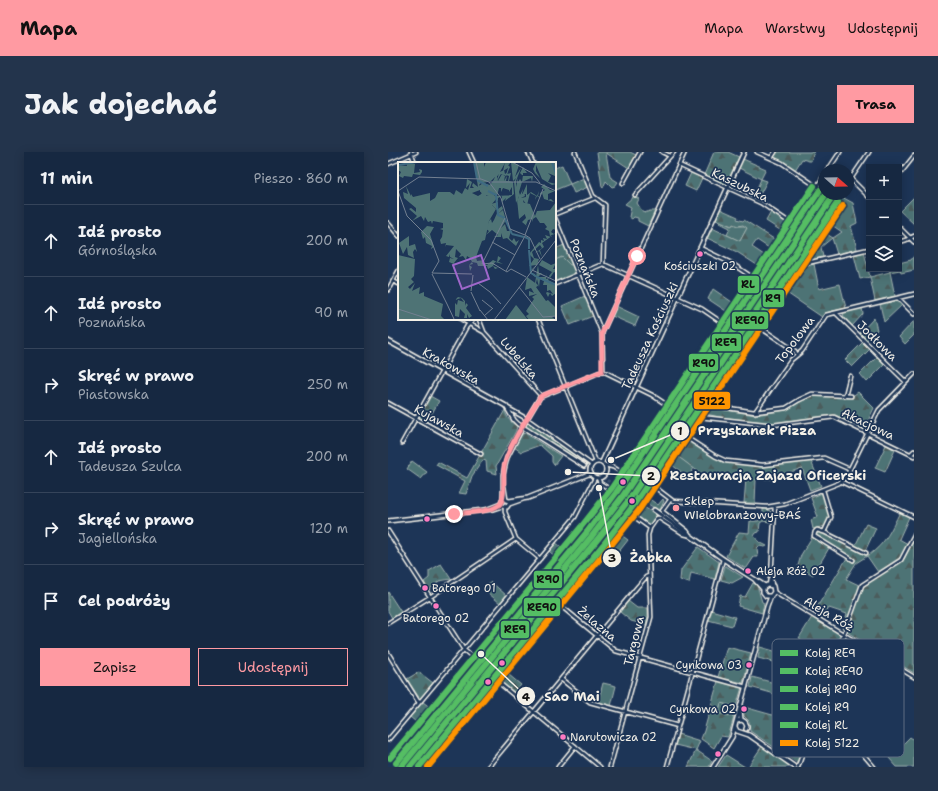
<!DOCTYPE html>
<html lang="pl">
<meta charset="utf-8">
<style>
body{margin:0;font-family:"Shantell Sans",sans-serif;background:#23344c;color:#f1f3f6}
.controls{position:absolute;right:12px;top:12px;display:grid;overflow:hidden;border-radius:0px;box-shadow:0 2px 10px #0003}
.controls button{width:36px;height:36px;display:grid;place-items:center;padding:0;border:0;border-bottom:1px solid #35445a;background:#162841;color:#f1f3f6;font:20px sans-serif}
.compass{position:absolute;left:430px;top:12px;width:36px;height:36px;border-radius:50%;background:#162841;box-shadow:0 2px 10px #0003;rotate:110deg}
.stop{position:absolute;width:12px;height:12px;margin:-9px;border:3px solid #ff9aa2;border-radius:50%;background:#fff}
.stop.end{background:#ff9aa2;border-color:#fff;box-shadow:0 1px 4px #0008}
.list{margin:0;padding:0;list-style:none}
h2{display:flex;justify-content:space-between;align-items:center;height:52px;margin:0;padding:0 16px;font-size:17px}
h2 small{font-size:13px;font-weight:400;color:#9ea6b1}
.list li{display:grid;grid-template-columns:26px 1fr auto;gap:12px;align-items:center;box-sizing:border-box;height:72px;padding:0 16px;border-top:1px solid #35445a}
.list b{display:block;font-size:15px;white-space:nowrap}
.list p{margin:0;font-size:13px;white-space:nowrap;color:#9ea6b1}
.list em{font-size:13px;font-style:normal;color:#9ea6b1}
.actions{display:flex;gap:8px;padding:12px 16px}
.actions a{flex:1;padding:9px 0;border:1px solid #ff9aa2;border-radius:0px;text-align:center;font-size:14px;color:#ff9aa2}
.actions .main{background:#ff9aa2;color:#111}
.icon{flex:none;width:22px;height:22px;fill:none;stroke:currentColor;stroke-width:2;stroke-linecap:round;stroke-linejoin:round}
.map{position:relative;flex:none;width:526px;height:615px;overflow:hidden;border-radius:0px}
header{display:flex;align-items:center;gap:24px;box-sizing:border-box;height:56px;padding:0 20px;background:#ff9aa2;color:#111}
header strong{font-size:19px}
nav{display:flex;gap:22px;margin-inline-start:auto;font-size:14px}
.intro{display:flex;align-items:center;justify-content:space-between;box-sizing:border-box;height:96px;padding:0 24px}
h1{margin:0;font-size:28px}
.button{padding:10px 18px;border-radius:0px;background:#ff9aa2;color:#111;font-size:14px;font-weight:700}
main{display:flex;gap:24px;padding:0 24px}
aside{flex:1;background:#162841;border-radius:0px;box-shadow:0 2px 10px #0003}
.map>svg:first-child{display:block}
.green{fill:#4e7375;stroke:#a1b2ae}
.forest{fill:url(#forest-firs);stroke:#a1b2ae}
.cemetery{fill:url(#cemetery-stones);stroke:#a1b2ae}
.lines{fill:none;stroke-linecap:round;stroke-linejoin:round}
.tertiary-tunnel{stroke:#3d516d;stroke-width:3;stroke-dasharray:3 1.5;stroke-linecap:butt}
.minor-casing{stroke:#f4f1e8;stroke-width:5.5}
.tertiary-casing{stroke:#f4f1e8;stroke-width:6}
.minor{stroke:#1d3557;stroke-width:2.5}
.tertiary{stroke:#1d3557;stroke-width:3}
.rail-1-casing{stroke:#1d3557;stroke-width:9}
.rail-2-casing{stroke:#1d3557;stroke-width:9}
.rail-3-casing{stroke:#1d3557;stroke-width:9}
.rail-4-casing{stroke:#1d3557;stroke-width:9}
.rail-5-casing{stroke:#1d3557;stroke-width:9}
.rail-6-casing{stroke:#1d3557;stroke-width:9}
.rail-1{stroke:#54be64;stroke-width:6}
.rail-2{stroke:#54be64;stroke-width:6}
.rail-3{stroke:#54be64;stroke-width:6}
.rail-4{stroke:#54be64;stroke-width:6}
.rail-5{stroke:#54be64;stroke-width:6}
.rail-6{stroke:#ff9500;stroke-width:6}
.route{stroke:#ff9aa2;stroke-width:5}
.bus-dot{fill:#fe7ac1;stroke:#1d3557;stroke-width:1.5}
.poi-dot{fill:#ff9aa2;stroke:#1d3557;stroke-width:1.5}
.labels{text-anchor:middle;stroke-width:3.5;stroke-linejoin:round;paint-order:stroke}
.bus-label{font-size:11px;fill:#f4f1e8;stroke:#1d3557;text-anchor:start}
.street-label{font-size:12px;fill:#f4f1e8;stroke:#1d3557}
.poi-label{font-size:12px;fill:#f4f1e8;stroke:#1d3557;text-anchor:start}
.inset-river{fill:none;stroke:#3f6b83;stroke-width:2}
.inset-road{fill:none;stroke:#738091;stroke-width:1}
.view{fill:#9f67cb;fill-opacity:0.15;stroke:#9f67cb;stroke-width:2}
.inset-edge{fill:none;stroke:#f4f1e8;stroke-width:2}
.key{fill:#1d3557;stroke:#5e6d82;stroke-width:1}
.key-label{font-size:11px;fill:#f4f1e8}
.leader{fill:none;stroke:#f4f1e8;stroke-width:1.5}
.callout-dot{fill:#f4f1e8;stroke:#1d3557;stroke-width:1.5}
.mark-label{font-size:12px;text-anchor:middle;font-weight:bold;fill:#111}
.callout-label{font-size:13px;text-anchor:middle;font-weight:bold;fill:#f4f1e8;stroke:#1d3557;stroke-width:3.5;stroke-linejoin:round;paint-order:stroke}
.line-badge{stroke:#1d3557;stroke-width:1.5}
.pale-badge-label{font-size:11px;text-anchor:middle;font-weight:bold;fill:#111}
</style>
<header>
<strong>Mapa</strong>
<nav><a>Mapa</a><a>Warstwy</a><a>Udostępnij</a></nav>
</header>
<div class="intro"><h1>Jak dojechać</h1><a class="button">Trasa</a></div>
<main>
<aside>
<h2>11 min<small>Pieszo · 860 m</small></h2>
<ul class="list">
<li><svg class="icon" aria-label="ahead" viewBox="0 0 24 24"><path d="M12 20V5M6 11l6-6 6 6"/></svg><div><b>Idź prosto</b><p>Górnośląska</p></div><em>200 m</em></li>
<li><svg class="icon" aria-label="ahead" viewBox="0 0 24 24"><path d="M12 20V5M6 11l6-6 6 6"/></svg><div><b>Idź prosto</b><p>Poznańska</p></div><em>90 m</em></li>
<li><svg class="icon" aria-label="right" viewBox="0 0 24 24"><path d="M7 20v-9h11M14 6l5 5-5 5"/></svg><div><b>Skręć w prawo</b><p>Piastowska</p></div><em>250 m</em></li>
<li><svg class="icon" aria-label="ahead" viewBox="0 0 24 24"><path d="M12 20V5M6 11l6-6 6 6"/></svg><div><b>Idź prosto</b><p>Tadeusza Szulca</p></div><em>200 m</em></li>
<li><svg class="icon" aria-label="right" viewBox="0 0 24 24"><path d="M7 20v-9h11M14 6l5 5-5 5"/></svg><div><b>Skręć w prawo</b><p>Jagiellońska</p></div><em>120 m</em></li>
<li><svg class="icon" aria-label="arrive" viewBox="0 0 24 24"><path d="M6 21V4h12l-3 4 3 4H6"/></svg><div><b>Cel podróży</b></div></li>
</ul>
<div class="actions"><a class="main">Zapisz</a><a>Udostępnij</a></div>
</aside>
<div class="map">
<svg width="526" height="615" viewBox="0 0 526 615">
<defs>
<pattern id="forest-firs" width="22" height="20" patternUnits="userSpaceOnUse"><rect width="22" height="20" fill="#4e7375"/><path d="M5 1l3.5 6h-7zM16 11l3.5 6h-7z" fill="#4b5b5b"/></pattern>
<pattern id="cemetery-stones" width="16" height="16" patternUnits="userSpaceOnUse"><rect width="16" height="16" fill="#4e7375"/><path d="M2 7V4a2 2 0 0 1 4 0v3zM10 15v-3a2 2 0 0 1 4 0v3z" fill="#4b5b5b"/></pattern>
</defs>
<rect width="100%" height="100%" fill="#1d3557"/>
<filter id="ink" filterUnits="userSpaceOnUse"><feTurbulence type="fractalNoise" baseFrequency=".025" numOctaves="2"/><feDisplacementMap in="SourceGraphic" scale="8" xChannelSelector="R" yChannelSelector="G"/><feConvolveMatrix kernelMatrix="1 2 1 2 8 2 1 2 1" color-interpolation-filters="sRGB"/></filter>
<g filter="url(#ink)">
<path class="green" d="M174,13L182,32L196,26L200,35L186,41L182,32L167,38V16Z
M246,44L251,47L249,51L252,56L256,61L262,59H267L260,74L250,69V66L246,65L244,67L241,65L243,55L237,52Z
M332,69L343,74L345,72L350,74H357L359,76L352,89L339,83L342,76L332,71Z
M174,105L182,113L184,112L188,122L167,130V108Z
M228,154L251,165L247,174L224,164Z
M526,169V183L517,192L511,185Z
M139,270H142L196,309L200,314L140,277L137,274Z
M288,303L306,316L300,325L280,310L281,309H283Z
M24,309L39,320L33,327L19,317Z
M260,334L266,338L260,346L270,353L275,347L276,349L273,356L274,361L249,345L257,335Z
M227,341L228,345L223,351L225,352L97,508L93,504L171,408L161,399L168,391L179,399L210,361L224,342Z
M246,349L272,365L266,366L262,372H259L256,370H255L241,359V356Z
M232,382L240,388L229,402L221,395Z
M103,430L118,443L112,451L95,437Z
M0,440L13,460L4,466L0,459Z
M100,523L49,586L28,615H24Z
M215,531L228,534L223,554L210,550Z
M72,534L75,535L19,602L14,603L10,607L9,606L34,575L22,565L35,550L47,559L67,535L70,537Z
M333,551L348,555L346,565L330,561Z
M522,585L526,588V615H509L501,606Z"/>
<path class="forest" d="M209,0H242L248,3L241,16L218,1L222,25L230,30L227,34L224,35L218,29L215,36L214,35Z
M326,0H340L351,5L338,34L316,23Z
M389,0H426L423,9H421L414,7L407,18L385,6Z
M355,7L378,17L373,27L379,29L369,48L365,46L373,27L351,16Z
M303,21L314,26L308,39L297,34Z
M454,45L465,51L469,71L463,74L469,97L449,102L444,86L433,95L435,105L416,110L413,106L432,78L445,86L454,80L438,69Z
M526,45V72L512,59Z
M332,57L350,65L349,67L355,69L356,68L389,89L384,98L369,88L364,95L379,105L372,115L349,100L319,86L324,76L352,89L359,76L355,73L350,74L345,72L344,74L328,67Z
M383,60L401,72L395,80L378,69Z
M176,93L184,112L182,113L174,105L167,108V97Z
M476,100L482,125L502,120L501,117H511V111L523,108L526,104V118L513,121L512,118L502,120L507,144L487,149L482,125L472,127L466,103Z
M426,112L431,137L452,132L458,156L437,161L434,165L393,137L406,117Z
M325,137L347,152L341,161L320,147Z
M197,144L205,164L182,173L174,154Z
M509,148L514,153L496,170L492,152Z
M474,156L475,162L464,174L456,165L455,161Z
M486,166L489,178L479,188L472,181Z
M475,190L482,197L464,215L457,208Z
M489,205L497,212L479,230L472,222Z
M470,240L486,256L476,277L445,263L385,271L331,265L310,260L315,254L367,263L398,258L424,243L461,246L466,243Z
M42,244L51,249L39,270L30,265Z
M117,258C118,265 123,271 129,274L128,279L108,314L109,322L99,319L98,309L95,308L84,324L78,342L71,341L77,329L48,313L50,310L79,326Z
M137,281L173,304L166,313L164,310V304L152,293L133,300L126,295L134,282Z
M295,284L334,310L375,315L423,309L433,334L422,338L414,316L383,327H368L367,351H356L358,326L316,324L288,303L283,310L281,309L284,301Z
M498,293L507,298L497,320L487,316Z
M434,341L442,363L437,374L425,377L423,368L430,365L423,346Z
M375,357H379L383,360V370L375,369L372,371L371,380L368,381L366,384L371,390L379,394L377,395L371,394L369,396L370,405H366L358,417L338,404L351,380L361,381L362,369H370L375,366Z
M512,360L521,365L511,387L520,392L514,404L490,420L479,404L468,411L458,427L473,434L457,477L454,476L459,462L441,456L435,466L426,460L459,406L466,411L467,408L428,384L429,381L433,380L481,403C498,391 503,378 512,360Z
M478,372L488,376L477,399L467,394Z
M424,385L441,396L425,423L410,414L413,403Z
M526,388V521L459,480L475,435L516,407Z
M310,395L331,410L327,427L303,421L301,431L292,428L293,418Z
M53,412L63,427L51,429L41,438L36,430L41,426V419Z
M337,414H338L355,425L344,431L333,428Z
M365,431L369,433L374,450L376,451L374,461L350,454L352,444L357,445Z
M240,449L249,456H260V464L258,473L243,469L232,460Z
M323,458L347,465L344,474L320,468Z
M424,465L452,483L429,551L416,547L413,556L426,561L410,609L408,610L362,579L361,569L356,564V555L388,564L394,544L362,535L364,525L398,534L404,515L370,506L372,495L407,505L413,487L411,486Z
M457,484L491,506L488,519L483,520L480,516L473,513L471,514L452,500Z
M339,495L363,501L355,531L330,525Z
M114,517L133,533L126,541L107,525Z
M31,520L45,531L32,547L19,527Z
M330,529L354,535L348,555L333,551L330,561L346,565L340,585L333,584L326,596L313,587L316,579Z
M290,582L312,589L308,598L324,609L321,615H300L308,598L287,593Z"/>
<path class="cemetery" d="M374,594L403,615H360Z
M338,603L357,615H330Z"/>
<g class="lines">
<path class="tertiary-tunnel" d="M196,314L266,358"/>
<g class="minor-casing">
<path id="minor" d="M23,0L27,11
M81,0L86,11
M140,0L145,11
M187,0L205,44L217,53L215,112
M274,0L282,4
M369,0L394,11L428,34
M383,6L387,0
M0,12L28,0
M291,13L373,51L404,72
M440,18L452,0
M511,23L526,4
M463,27L481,45
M235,31L252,0
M460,31L481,0
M247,43L286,0
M167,62L207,46
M167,66L214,181L215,219
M0,71L11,84
M511,75L526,90
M511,90L518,88L526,84
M312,96L343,111L367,127
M406,114L481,97
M5,129L11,132
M167,132L215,112L314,157L336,172
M0,138L11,118
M510,146L526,162
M448,161L518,230
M73,167L96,180L91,167
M150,167L208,310
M367,172L407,199L409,203
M96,180L153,244
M214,181L297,0
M457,244L462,224
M0,251L93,302
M313,252L367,260L398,256L411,248L424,242L463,244
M118,255L139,267L204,313
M367,260L403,208L414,199L438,163L526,142
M306,262L312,265L385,273L446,265L526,304
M293,282L327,304L338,309L375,313L436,306L461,317
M14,291L79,174L86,167
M523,302L526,299
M217,313L225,315L236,322
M210,326L212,331L223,338L226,337L436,24
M454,330L526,365
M264,333L275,317L282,299L293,282L453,42
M116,335L118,347
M435,338L443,365L436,380L429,378L427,380L426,384L465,408
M115,347V323L119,306L139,267L152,245L215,219L264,243L282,255
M282,348L274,359L275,360L299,379L301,382
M117,355V360L128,387L152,407
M237,358L262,376
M0,379L76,498L90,510
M436,380L478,401
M381,433L382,427L383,425
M384,434L383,425L387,354
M386,440L526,525
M167,449L228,499L358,535
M0,471L42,445L128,387
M0,501L31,551
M493,505L483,541L476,555L500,574
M104,525L212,615
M173,527L202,550L290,574
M428,560L450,573L486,615
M0,588L187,365L207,326
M32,615C57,581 83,546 112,516L219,384L232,370L239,355L256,332L264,333L285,349L379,355L397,352L451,331L458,325L491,258L526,222
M100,615L250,434L258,425L261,424
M170,615L187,594
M222,615L263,465L260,383L262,376L269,366H271L296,382L300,383
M279,615L335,407
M410,615L454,486L458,477L474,433L513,408L526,383"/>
</g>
<g class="tertiary-casing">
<path id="tertiary" d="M0,189L118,254L126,268L130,272L196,314
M202 318a8 8 0 1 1 16 0a8 8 0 1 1-16 0Z
M214,310L356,0
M113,352L115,347L121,349L140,346L203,321
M100,357L113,352
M266,358L335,407L377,434
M0,369L105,357L114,354L119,355L121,352L135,347
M367,428L375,437
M352,558L353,568
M349,569L354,568L357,570L359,574L358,577
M347,575L349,579L361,583L407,615
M325,615L344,585L379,455L383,444L386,440L385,434L379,433L375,436V440L378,444H383"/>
</g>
<use href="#minor" class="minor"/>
<use href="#tertiary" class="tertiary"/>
<g class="rail-1-casing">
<path id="rail-1" d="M13,615L204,384L234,345L438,42"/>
</g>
<g class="rail-2-casing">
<path id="rail-2" d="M22,615L209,388L240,349L444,46"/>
</g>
<g class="rail-3-casing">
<path id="rail-3" d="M8,611L199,380L228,341L432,38"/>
</g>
<g class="rail-4-casing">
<path id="rail-4" d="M31,615L215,393L245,354L450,50"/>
</g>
<g class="rail-5-casing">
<path id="rail-5" d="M2,606L193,375L223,337L426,34"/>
</g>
<g class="rail-6-casing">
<path id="rail-6" d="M40,615L220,397L251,358L455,54"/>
</g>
<use href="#rail-1" class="rail-1"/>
<use href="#rail-2" class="rail-2"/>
<use href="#rail-3" class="rail-3"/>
<use href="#rail-4" class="rail-4"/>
<use href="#rail-5" class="rail-5"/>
<use href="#rail-6" class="rail-6"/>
</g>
</g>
<g class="lines" filter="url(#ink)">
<path class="route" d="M66,362C80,360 100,361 111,353C118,348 115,324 116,315C120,294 140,265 151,247L153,244L214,219V181L249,104"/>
</g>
<g class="bus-dot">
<circle cx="312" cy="102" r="3.5"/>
<circle cx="235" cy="330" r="3.5"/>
<circle cx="244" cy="349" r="3.5"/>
<circle cx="39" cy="367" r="3.5"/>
<circle cx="360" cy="419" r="3.5"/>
<circle cx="37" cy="436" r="3.5"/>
<circle cx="48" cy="454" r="3.5"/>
<circle cx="114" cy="511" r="3.5"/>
<circle cx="361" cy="513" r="3.5"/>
<circle cx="100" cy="530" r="3.5"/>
<circle cx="356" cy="557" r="3.5"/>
<circle cx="175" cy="585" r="3.5"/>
<circle cx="330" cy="602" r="3.5"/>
</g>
<circle class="poi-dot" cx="288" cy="356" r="4"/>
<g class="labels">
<g class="bus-label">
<text x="312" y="118" text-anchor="middle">Kościuszki 02</text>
<text x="368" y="423">Aleja Róż 02</text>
<text x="44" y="440">Batorego 01</text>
<text x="48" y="470" text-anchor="middle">Batorego 02</text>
<text x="354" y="517" text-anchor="end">Cynkowa 03</text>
<text x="348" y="561" text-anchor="end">Cynkowa 02</text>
<text x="182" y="589">Narutowicza 02</text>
</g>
<g class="street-label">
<text transform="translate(352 33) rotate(26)" y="4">Kaszubska</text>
<text transform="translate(197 116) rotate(68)" y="4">Poznańska</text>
<text transform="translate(262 184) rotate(-65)" y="4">Tadeusza Kościuszki</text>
<text transform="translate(407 188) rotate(-53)" y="4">Topolowa</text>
<text transform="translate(489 189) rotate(45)" y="4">Jodłowa</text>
<text transform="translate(131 206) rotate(49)" y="4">Lubelska</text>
<text transform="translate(63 214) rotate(29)" y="4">Krakowska</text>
<text transform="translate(51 269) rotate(29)" y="4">Kujawska</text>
<text transform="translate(480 272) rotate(26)" y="4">Akacjowa</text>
<text transform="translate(441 462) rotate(31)" y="4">Aleja Róż</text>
<text transform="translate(209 472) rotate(40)" y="4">Żelazna</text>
<text transform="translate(246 489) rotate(-76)" y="4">Targowa</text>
</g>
<g class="poi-label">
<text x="296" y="353">Sklep<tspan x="296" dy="14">Wielobranżowy-BAŚ</tspan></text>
</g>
</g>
<g transform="translate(10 10)">
<rect width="158" height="158" fill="#1d3557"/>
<path d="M107,0L112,5L109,12L113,11L111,19L115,20L116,32L107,39L108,36L104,40V34L100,36V47L104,44L105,47L100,52L105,48L108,58L103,66L107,62L109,69H113L111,76L114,79L116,76L118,80L121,78L118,84L109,76L105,77L103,71V75H96L100,73L94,68L88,73L91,69L88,67L91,59L93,57L94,61L96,58L100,49L93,42L100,40L97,33H88V37L85,36L82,27L73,30L85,21L92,23L99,13V19L101,11L100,19L104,12L107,14L106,19L109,14L108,19H110L111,14L108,13L110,6L105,9ZM114,25V33L99,34L101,26H103V30L105,26L111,28V30ZM113,0L121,3L117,15L123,6L118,19V25L120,16V20L122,17L124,20L125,13H121H124L122,11L125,5L129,11H125V14H135L134,20L133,16L124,20L121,30L122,33L125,27L123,36L128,35V32L124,33L129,22V33L133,30L139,34L141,29L140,34L142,35V31L147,28L143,25L146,22L152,28L157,29L150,32V38L153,37L156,40L146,37L144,31L139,43L142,36L139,34L137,38L138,34L132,31L129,43L125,38L129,57L121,38L119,43L121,34L118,41L116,20L118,16L115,19ZM138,0L137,2L139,0H157V14L150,11L153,14L150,20L158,22L154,23L144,17L138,3V9L142,16L137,11L135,7ZM158,70V71L144,81L146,85L142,88L144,95L141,89L136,92L144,86L142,83L134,90L136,96L141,97L139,103H138L134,108H133L138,103L131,104L136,97L131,92L141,80L143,81V78L146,79L145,76L149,77L147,73L153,75ZM144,98L153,103L158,101L155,107H158V113V111L156,110L152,116L151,114L154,110L141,103ZM140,103L141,111H144L140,115H148L149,110L148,117L151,116L150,118L158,122V131L154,134L152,131L150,135L148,131L149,130L155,132L152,128L149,129V123H145L146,119L142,117L141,125L139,117L138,121L140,124L137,125V121L138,115H137L133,111L137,112L138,115Z" fill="#4e7375" fill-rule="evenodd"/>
<path d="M8,0L17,2L16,11L22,10L21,7L24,8V10L22,13L15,12L14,15L6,14L5,16L1,14L3,10L0,8V3L9,4ZM76,0H86V5L88,0H113L108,6L107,1L102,10L106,8L107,12L110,10L106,19L108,14L103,12L98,20L101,12L96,18L97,15L93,19L85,21L88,22L90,24V26L83,21L81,23L83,25L80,26L85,25V29L82,30V28L74,31L80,34L85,31L86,34L95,32L100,37V40L99,36L94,42H97L94,43L98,47L91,59L87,78L84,79L78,95L79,99L94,97L86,98V102L89,103L95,98L99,100L100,94L103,96L100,100H101L105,102L97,100L95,104L100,106L97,107L95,104L90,107L89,104H80L79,101L74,100L75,102L71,103L74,105L72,109L71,103L74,100L72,96L69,94L68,98L65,94L61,95L63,92L58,87L57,95L60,96L56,101L58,103L51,100L52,96L56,97L52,95V92L51,95L48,94L56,84L48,83L47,85L48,81L43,82L42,78L44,75L45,68L42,67L45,66V61L35,59L34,62L33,59L30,60L27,55L26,59L23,54L14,59L19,54L11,47L13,46L18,50V46L6,36L5,30L10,32L8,24L13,34V32L15,35L32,31V39L37,36L40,30H52L56,33L58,28L64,32L67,26L70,28L72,21L68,26L69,17L74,20L72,26H76L74,24L75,21L80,25ZM126,31L127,34L123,36V40L132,42L137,54L139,49L152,48L158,40V68L155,67L153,70L156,72L152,74L151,69L147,67L149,65L146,61H142L138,55L135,57V60L134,57L130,58L128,63L130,65L124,60L128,56L127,52L121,57L119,37L120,35L122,39V33ZM29,64L36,65L32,72L36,85L33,87L34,84L28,81L27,75L25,77L23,70ZM11,74V84L17,82L19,90L17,87L15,90L16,96L10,93L9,85L5,92L1,81ZM0,93L17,97L16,114L13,117L16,120L10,125L12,127L17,121L14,129L22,125L21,132L26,130V134L45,142L43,154L47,158H0ZM129,115L140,123L138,125L148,139L150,138L158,146V154L154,155L158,158H131L128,154L131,152L128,149L136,137L134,135L139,132L131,134V129L136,131L133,126L127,128ZM60,135L64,136L67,139V144L68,141L70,143L68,146L74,154L71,156L69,152V156H66L67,152L62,147L61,155L57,154V141L59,143L60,138L66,140L63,136L57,138ZM118,143L119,144L130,158H107Z" fill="#4e7375"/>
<path class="inset-river" d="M76,0L79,17M154,0L158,12M0,3L19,0M79,18L90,24M90,29L98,33L100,53L107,56M107,57L114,72M114,72L126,75M127,75L131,77V87M131,88L133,111L139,115M139,115L158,123"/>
<path class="inset-road" d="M78,0L82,17M114,0L134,11L142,21M91,20L103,36L112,67L127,73M91,20H138L158,29M0,29L9,54L33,78L41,99L34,111M0,29L21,15L83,17L91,20M127,73L145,27M127,73L132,76L142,97M94,80L117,93M84,102L107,56M84,102L94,101L109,110L113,107L128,115M134,108L158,119M108,109L127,74M34,111L74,112M34,112L49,142M80,121L92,130M121,125L145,155L158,154M73,129L75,113M73,130L82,149M92,130L103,142M84,138L94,146M49,142L56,157M0,147L34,158M82,148L90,158M86,154L95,146M96,158L158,78"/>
<path class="view" d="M83,93L91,117L64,127L55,103Z"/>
<rect width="158" height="158" class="inset-edge"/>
</g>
<rect x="384" y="487" width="132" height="118" rx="6" class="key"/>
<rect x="392" y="498" width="18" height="6" fill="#54be64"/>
<rect x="392" y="516" width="18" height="6" fill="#54be64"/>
<rect x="392" y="534" width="18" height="6" fill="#54be64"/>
<rect x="392" y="552" width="18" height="6" fill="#54be64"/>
<rect x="392" y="570" width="18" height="6" fill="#54be64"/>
<rect x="392" y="588" width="18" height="6" fill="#ff9500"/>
<g class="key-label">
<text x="417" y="505">Kolej RE9</text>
<text x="417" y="523">Kolej RE90</text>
<text x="417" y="541">Kolej R90</text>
<text x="417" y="559">Kolej R9</text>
<text x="417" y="577">Kolej RL</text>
<text x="417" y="595">Kolej 5122</text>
</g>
<path class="leader" d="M223 308L292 279M180 320L263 324M211 336L224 406M93 502L138 544"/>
<g class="callout-dot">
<circle cx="223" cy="308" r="4"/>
<circle cx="180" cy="320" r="4"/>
<circle cx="211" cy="336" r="4"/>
<circle cx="93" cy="502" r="4"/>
<circle cx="292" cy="279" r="10"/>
<circle cx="263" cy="324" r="10"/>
<circle cx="224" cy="406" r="10"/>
<circle cx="138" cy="544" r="10"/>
</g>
<g class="mark-label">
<text x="292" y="283">1</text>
<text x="263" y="328">2</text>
<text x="224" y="410">3</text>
<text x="138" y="549">4</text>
</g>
<g class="callout-label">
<text x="369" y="283">Przystanek Pizza</text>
<text x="380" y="328">Restauracja Zajazd Oficerski</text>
<text x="263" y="410">Żabka</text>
<text x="184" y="549">Sao Mai</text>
</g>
<g class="line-badge">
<rect x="349" y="123" width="23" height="19" rx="4" fill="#54be64"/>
<rect x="374" y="137" width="23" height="19" rx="4" fill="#54be64"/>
<rect x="343" y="159" width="38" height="19" rx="4" fill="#54be64"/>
<rect x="323" y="181" width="31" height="19" rx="4" fill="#54be64"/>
<rect x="300" y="201" width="31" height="19" rx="4" fill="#54be64"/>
<rect x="305" y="239" width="38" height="19" rx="4" fill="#ff9500"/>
<rect x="145" y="418" width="30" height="19" rx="4" fill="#54be64"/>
<rect x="135" y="445" width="38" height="20" rx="4" fill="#54be64"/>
<rect x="112" y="468" width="30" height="19" rx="4" fill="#54be64"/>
</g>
<g class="pale-badge-label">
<text x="360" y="136">RL</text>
<text x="385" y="150">R9</text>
<text x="362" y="172">RE90</text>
<text x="338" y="194">RE9</text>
<text x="316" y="215">R90</text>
<text x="324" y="253">5122</text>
<text x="160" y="431">R90</text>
<text x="154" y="459">RE90</text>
<text x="127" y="481">RE9</text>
</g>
</svg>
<div class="controls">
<button>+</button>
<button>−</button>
<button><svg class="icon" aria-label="layers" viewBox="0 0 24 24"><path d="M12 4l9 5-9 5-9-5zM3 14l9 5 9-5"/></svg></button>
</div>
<svg class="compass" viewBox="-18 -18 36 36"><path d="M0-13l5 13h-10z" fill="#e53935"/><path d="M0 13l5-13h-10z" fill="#9ea6b1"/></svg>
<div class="stop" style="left:249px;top:104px"></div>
<div class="stop end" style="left:66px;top:362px"></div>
</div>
</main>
